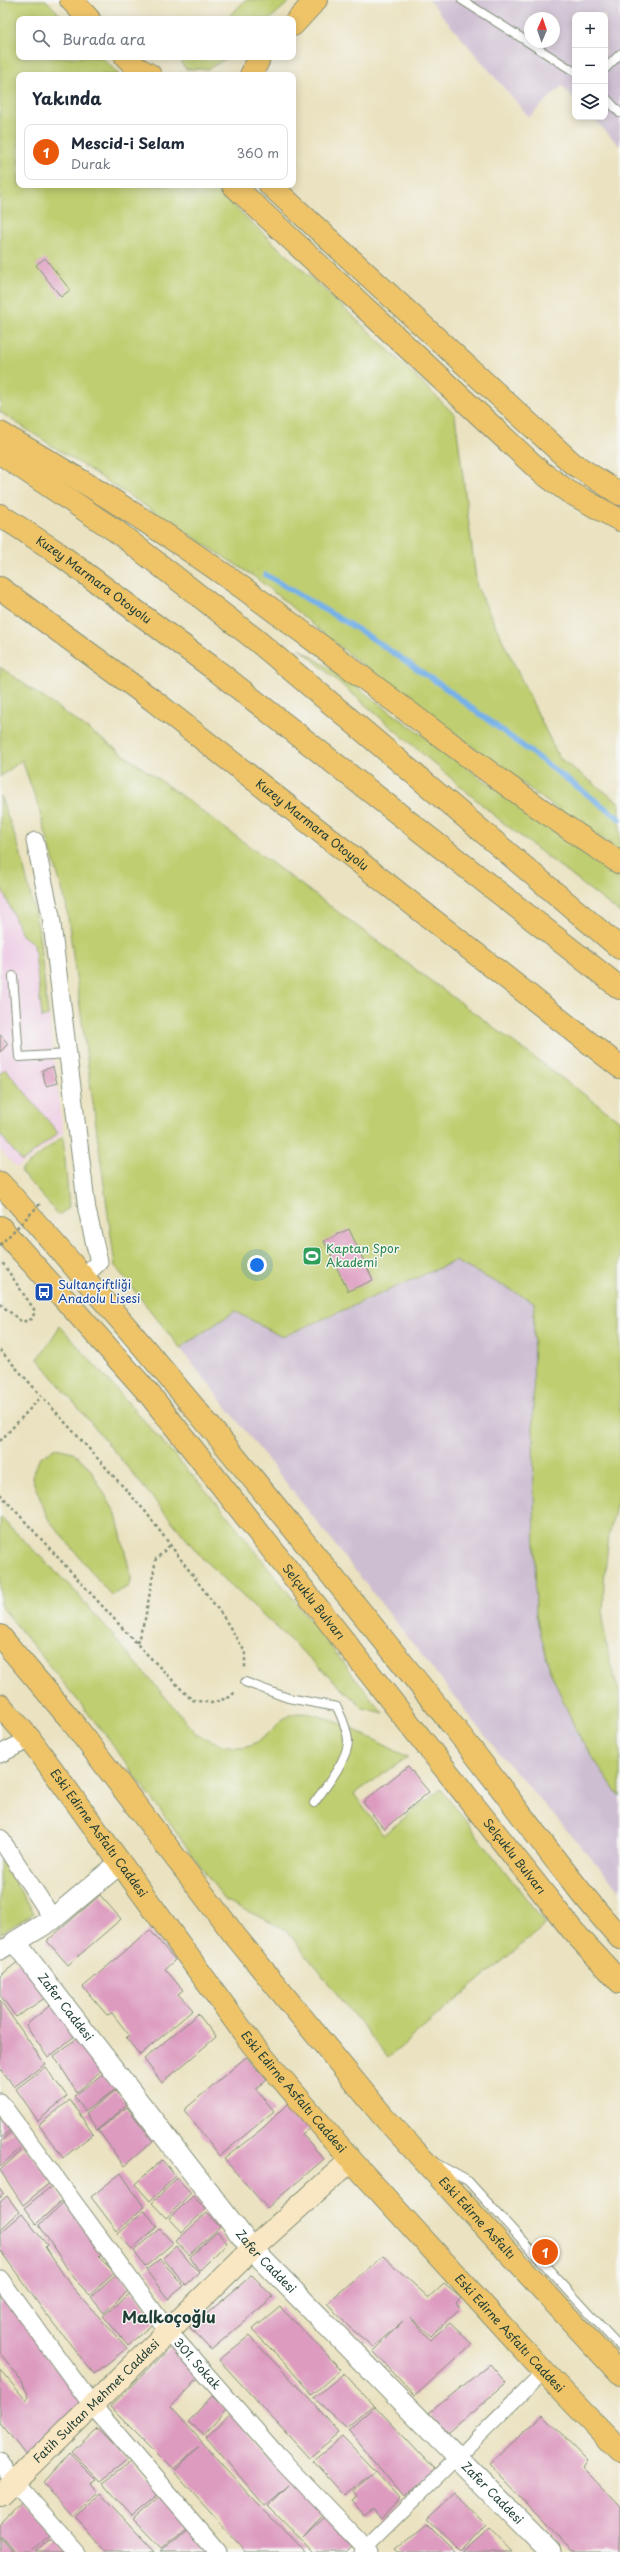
<!DOCTYPE html>
<html lang="tr">
<meta charset="utf-8">
<style>
body{margin:0;font-family:"Playpen Sans",sans-serif;background:#f6f6f7;color:#1f2937}
.controls{position:absolute;right:12px;top:12px;display:grid;overflow:hidden;border-radius:8px;box-shadow:0 2px 10px #0003}
.controls button{width:36px;height:36px;display:grid;place-items:center;padding:0;border:0;border-bottom:1px solid #e0e1e3;background:#fff;color:#1f2937;font:20px sans-serif}
.compass{position:absolute;left:524px;top:12px;width:36px;height:36px;border-radius:50%;background:#fff;box-shadow:0 2px 10px #0003;rotate:2deg}
.you{position:absolute;left:257px;top:1265px;width:14px;height:14px;margin:-10px;border:3px solid #fff;border-radius:50%;background:#1a73e8;box-shadow:0 0 0 6px #1a73e833}
.badge{display:grid;place-items:center;width:26px;height:26px;border-radius:50%;background:#ea580c;color:#fff;font-size:13px;font-weight:700}
.pin{position:absolute;translate:-50% -50%;border:2px solid #fff;box-shadow:0 1px 4px #0006}
.list{margin:0;padding:0;list-style:none}
h2{display:flex;justify-content:space-between;align-items:center;height:52px;margin:0;padding:0 16px;font-size:17px}
h2 small{font-size:13px;font-weight:400;color:#747a83}
.list li{display:grid;grid-template-columns:26px 1fr auto;gap:12px;align-items:center;box-sizing:border-box;height:56px;margin:0 8px 8px;padding:0 8px;border:1px solid #e0e1e3;border-radius:8px}
.list b{display:block;font-size:15px;white-space:nowrap}
.list p{margin:0;font-size:13px;white-space:nowrap;color:#747a83}
.list em{font-size:13px;font-style:normal;color:#747a83}
.icon{flex:none;width:22px;height:22px;fill:none;stroke:currentColor;stroke-width:2;stroke-linecap:round;stroke-linejoin:round}
.map{position:relative;flex:none;width:620px;height:2552px;overflow:hidden}
.search{position:absolute;background:#fff;box-shadow:0 2px 10px #0003;left:16px;top:16px;width:280px;height:44px;display:flex;align-items:center;gap:10px;box-sizing:border-box;padding:0 14px;border-radius:8px;color:#747a83;font-size:15px}
.panel{position:absolute;background:#fff;box-shadow:0 2px 10px #0003;left:16px;top:72px;width:280px;height:116px;border-radius:8px}
.map>svg:first-child{display:block}
.built{fill:#efd0e6}
.industrial{fill:#cdbed2;fill-rule:evenodd}
.green{fill:#bfce70;stroke:#6f8652}
.lines{fill:none;stroke-linecap:round;stroke-linejoin:round}
.stream{stroke:#76b1e8;stroke-width:5.5}
.building{fill:#dd9bc0}
.service-casing{stroke:#84907a;stroke-width:10}
.pedestrian-casing{stroke:#84907a;stroke-width:15}
.minor-casing{stroke:#84907a;stroke-width:19}
.tertiary-casing{stroke:#84907a;stroke-width:23}
.secondary-casing{stroke:#84907a;stroke-width:24}
.primary-casing{stroke:#84907a;stroke-width:24}
.motorway-casing{stroke:#84907a;stroke-width:24}
.path{stroke:#84907a;stroke-width:2.5;stroke-dasharray:3 3;stroke-linecap:butt}
.service{stroke:#fff;stroke-width:8}
.pedestrian{stroke:#fff;stroke-width:13}
.minor{stroke:#fff;stroke-width:17}
.tertiary{stroke:#fff;stroke-width:21}
.secondary{stroke:#f9e7c3;stroke-width:22}
.primary{stroke:#efc469;stroke-width:22}
.motorway{stroke:#efc469;stroke-width:22}
.path-bridge{stroke:#84907a;stroke-width:2.5;stroke-dasharray:3 3;stroke-linecap:butt}
.labels{text-anchor:middle;stroke-width:3;stroke-linejoin:round;paint-order:stroke}
.street-label{font-size:12px;fill:#1f3d34;stroke:#f6f6f2}
.leisure-label{font-size:12px;fill:#27864d;stroke:#f6f6f2;text-anchor:start}
.transit-label{font-size:12px;fill:#164399;stroke:#f6f6f2;text-anchor:start}
.district-label{font-size:16px;font-weight:bold;fill:#1f3d34;stroke:#f6f6f2}
</style>
<div class="map">
<svg width="620" height="2552" viewBox="0 0 620 2552">
<rect width="100%" height="100%" fill="#f6f6f2"/>
<filter id="ink" filterUnits="userSpaceOnUse"><feTurbulence type="fractalNoise" baseFrequency=".025" numOctaves="2"/><feDisplacementMap in="SourceGraphic" scale="8" xChannelSelector="R" yChannelSelector="G"/><feConvolveMatrix kernelMatrix="1 2 1 2 8 2 1 2 1" color-interpolation-filters="sRGB"/></filter>
<filter id="wash" filterUnits="userSpaceOnUse"><feTurbulence type="fractalNoise" baseFrequency=".012" numOctaves="4" result="noise"/><feDisplacementMap in="SourceGraphic" scale="16" xChannelSelector="R" yChannelSelector="G"/><feGaussianBlur stdDeviation="0.9" result="paint"/><feColorMatrix in="noise" values="0 0 0 0 0 0 0 0 0 0 0 0 0 0 0 0 0 1.4 0 .05"/><feComposite in="paint" operator="in"/></filter>
<g filter="url(#wash)">
<rect width="100%" height="100%" fill="#eae2c0"/>
<path class="built" d="M0,795L20,851L38,927L63,1133L17,1168L0,1150Z"/>
<path class="industrial" d="M429,0H620V146L592,117H605V15H575V100L562,86L529,117ZM530,18H554V42H530Z
M455,1261L535,1302L533,1429L536,1615L550,1671L580,1739L620,1797V1891L494,1747L180,1348L235,1311L282,1337Z"/>
<path class="green" d="M0,0H46L64,19H19V57H102L119,75H19V185H211L373,335L455,415L477,587L559,758L620,803V851L553,806L356,660L255,577L0,412Z
M246,0H288L289,2L270,19H226Z
M187,57H229L208,69H186L181,63Z
M299,648L347,680L600,865L620,875V913L501,821Z
M0,667L157,778L620,1121V1490L609,1535L604,1582L603,1624L610,1663L620,1695V1797L580,1739L550,1671L536,1615L533,1429L534,1302L455,1261L282,1337L235,1311L180,1348L115,1266L66,903L37,803L22,760L0,777Z
M0,795L20,851L38,927L48,1016L42,1018L34,944L22,935L0,884Z
M6,1069L58,1133L22,1162L0,1134V1073Z
M63,1136L69,1207L59,1215L20,1171Z
M60,1326L223,1510L383,1713L363,1708L203,1559L38,1359Z
M56,1448L73,1452L89,1467L116,1514L131,1577L130,1586L111,1595L48,1519L32,1478L40,1457Z
M0,1517L71,1587L197,1734C226,1748 247,1756 272,1730C281,1721 287,1713 301,1713C329,1713 381,1744 408,1757L354,1794L383,1835L441,1789L546,1924L388,2058L286,1930L225,1900L105,1734L0,1605Z
M0,1859L34,1913L0,1934Z"/>
<g class="lines">
<path class="stream" d="M266,575L364,633L444,687L620,819"/>
</g>
<g id="blocks">
<path class="building" d="M45,258L70,290L61,297L36,265Z
M0,1034L8,1044L0,1052Z
M53,1067L57,1083L46,1086L42,1070Z
M349,1229L373,1280L348,1291L324,1241Z
M408,1766L429,1792L384,1829L363,1802Z
M100,1895L121,1919L68,1965L47,1941Z
M150,1930L175,1960L165,1969L183,1990L178,1994L193,2010L140,2055L126,2038L129,2035L112,2013L107,2015L83,1987Z
M20,1960L48,1996L16,2017L0,1995V1976Z
M0,2000L45,2064L14,2087L0,2067Z
M54,2002L77,2034L48,2058L26,2025Z
M198,2014L216,2037L162,2083L144,2059Z
M80,2036L102,2070L77,2092L54,2056Z
M246,2057L267,2080L256,2089L274,2111L220,2156L184,2110Z
M45,2067L67,2096L38,2121L16,2089Z
M105,2072L116,2089L85,2111L74,2096Z
M115,2091L128,2104L97,2130L86,2113Z
M70,2100L93,2134L63,2158L39,2125Z
M288,2103L310,2128L302,2134L324,2159L267,2208L224,2159L264,2127Z
M127,2107L153,2141L124,2166L98,2130Z
M0,2110L13,2128L0,2138Z
M14,2130L24,2145L0,2167V2141Z
M25,2148L52,2181L23,2205L0,2170Z
M162,2160L176,2176L150,2201L135,2184Z
M121,2173L144,2207L117,2231L91,2197Z
M177,2178L191,2193L166,2218L152,2203Z
M53,2185L64,2199L36,2224L24,2208Z
M0,2188L4,2194L0,2198Z
M7,2196L19,2212L0,2230V2202Z
M193,2196L206,2209L182,2232L169,2218Z
M64,2202L103,2253L99,2257L114,2272L90,2295L74,2279L39,2225Z
M145,2210L157,2227L132,2249L118,2234Z
M207,2213L220,2227L189,2255L176,2241Z
M22,2214L47,2245L45,2247L71,2286L127,2348L94,2374L43,2310L0,2250V2233Z
M160,2229L173,2243L145,2267L134,2251Z
M217,2232L227,2243L199,2271L190,2257Z
M176,2246L199,2273L186,2285L163,2258Z
M383,2256L429,2298L444,2284L461,2298L456,2303L460,2308L431,2336L410,2317L430,2340L450,2323L472,2344L415,2396L373,2351L403,2321L373,2347L348,2326L327,2303Z
M160,2259L184,2286L168,2299L146,2270Z
M119,2271L130,2289L104,2313L91,2297Z
M252,2275L273,2297L211,2350L190,2328Z
M0,2289L45,2351L44,2354L59,2370L83,2402L26,2456L0,2422V2370L26,2400L29,2396L18,2376L0,2353Z
M132,2292L155,2322L128,2345L103,2316Z
M280,2307L341,2369L312,2395L285,2363L252,2330Z
M249,2336L311,2400L339,2433L309,2458L219,2360Z
M172,2346L198,2378L171,2407L250,2496L305,2552H246L174,2472L199,2446L173,2470L110,2407Z
M490,2364L506,2383L448,2433L429,2413Z
M344,2373L373,2405L346,2428L314,2398Z
M212,2396L226,2410L204,2435L188,2422Z
M375,2406L436,2471L404,2497L348,2430Z
M231,2414L324,2514L303,2538L327,2515L354,2544L346,2552H313L268,2506L289,2485L265,2506L206,2437Z
M543,2415L587,2460L582,2467L620,2506V2552H572L489,2464Z
M97,2428L128,2460L101,2481L72,2452Z
M342,2437L375,2471L400,2499L381,2519L373,2509L364,2516L351,2501L357,2497L353,2492L375,2471L344,2495L313,2461Z
M70,2453L96,2479L90,2483L97,2492L72,2515L43,2483Z
M132,2462L160,2493L132,2516L103,2483Z
M100,2493L155,2552H105L75,2516Z
M455,2493L486,2525L460,2551L427,2519Z
M161,2495L189,2525L162,2549L133,2519Z
M23,2501L52,2534L29,2552H15L0,2534V2525Z
M426,2523L455,2552H398L395,2549Z
M189,2527L212,2552H161Z
M489,2528L512,2552H462Z
M0,2536L13,2552H0Z
M54,2536L68,2552H34Z"/>
</g>
</g>
<g filter="url(#ink)">
<use href="#blocks" fill-opacity="0" stroke="#84907a" stroke-width="1"/>
<g class="lines">
<g class="service-casing">
<path id="service" d="M462,0L575,72
M605,69L620,54
M605,97L620,113
M13,976L19,1057L68,1054
M245,1682L288,1698L337,1707C342,1718 347,1728 348,1740C349,1758 324,1789 314,1803
M436,2163L468,2181L620,2347"/>
</g>
<g class="pedestrian-casing">
<path id="pedestrian" d="M361,2552L544,2372"/>
</g>
<g class="minor-casing">
<g id="minor">
<path d="M35,841L51,916L87,1210L99,1262L84,1276"/>
<path d="M0,1754L30,1739"/>
<path d="M0,1838L53,1919"/>
<path d="M0,1951L15,1942"/>
<path id="s1" d="M0,2102L168,2331L277,2455L370,2552"/>
<path d="M0,2279L92,2405L218,2552"/>
<path d="M0,2461L14,2482L77,2552"/>
</g>
</g>
<g class="tertiary-casing">
<g id="tertiary">
<path id="s2" d="M120,1863L53,1919L15,1942L252,2249L550,2552"/>
</g>
</g>
<g class="secondary-casing">
<g id="secondary">
<path id="s3" d="M0,2496L252,2249L351,2160"/>
</g>
</g>
<g class="primary-casing">
<g id="primary">
<path d="M71,0L89,19"/>
<path d="M293,25L316,0"/>
<path d="M126,57L137,68L150,75"/>
<path d="M0,1183C158,1357 305,1543 453,1726C509,1796 560,1871 620,1938"/>
<path id="s4" d="M0,1227L150,1395L573,1931L620,1982"/>
<path id="s5" d="M0,1636L70,1719L236,1937L382,2115L620,2374"/>
<path id="s6" d="M0,1705L30,1739L252,2044L351,2160L544,2372L620,2451"/>
</g>
</g>
<g class="motorway-casing">
<g id="motorway">
<path d="M137,68L142,75"/>
<path d="M251,75L258,61"/>
<path d="M233,185L541,472L569,492L620,520"/>
<path d="M270,185L572,463L620,494"/>
<path d="M0,433C83,480 165,532 243,588C369,680 490,778 620,863"/>
<path d="M0,453L116,531L256,640L620,948"/>
<path id="s7" d="M0,515L55,551L217,671L620,988"/>
<path id="s8" d="M0,588L154,701L620,1067"/>
</g>
</g>
<path class="path" d="M0,1304L22,1322L32,1319L35,1311L2,1262
M0,1350L145,1511L223,1616L245,1652V1670
M0,1441L41,1397
M0,1494L137,1644L192,1700L212,1703L230,1697L236,1691
M137,1643L145,1619L156,1559L170,1545"/>
<use href="#service" class="service"/>
<use href="#pedestrian" class="pedestrian"/>
<use href="#minor" class="minor"/>
<use href="#tertiary" class="tertiary"/>
<use href="#secondary" class="secondary"/>
<use href="#primary" class="primary"/>
<use href="#motorway" class="motorway"/>
<path class="path-bridge" d="M0,1245L41,1203"/>
</g>
</g>
<defs>
<g id="stadium-square" transform="scale(1)"><rect x="-9" y="-9" width="18" height="18" rx="4" fill="#2e9e5b" stroke="#f6f6f2"/><path d="M0-5a6.5 5 0 1 0 0 10a6.5 5 0 1 0 0-10ZM-3.5-1.8h7v3.6h-7Z" fill="#fff"/></g>
<g id="bus-square" transform="scale(1)"><rect x="-9" y="-9" width="18" height="18" rx="4" fill="#1a4fb4" stroke="#f6f6f2"/><path d="M-5-6H5V4H4V6H2V4H-2V6H-4V4H-5ZM-3.5-4V0h7V-4ZM-3.5 1.2v1.5H-2V1.2ZM2 1.2v1.5H3.5V1.2Z" fill="#fff"/></g>
</defs>
<g fill-rule="evenodd">
<use href="#stadium-square" x="312" y="1256"/>
<use href="#bus-square" x="44" y="1292"/>
</g>
<g class="labels">
<g class="street-label">
<text dy="4" stroke="none"><textPath href="#s7" startOffset="114">Kuzey Marmara Otoyolu</textPath></text>
<text dy="4" stroke="none"><textPath href="#s8" startOffset="392">Kuzey Marmara Otoyolu</textPath></text>
<text dy="4" stroke="none"><textPath href="#s4" startOffset="489">Selçuklu Bulvarı</textPath></text>
<text dy="4" stroke="none"><textPath href="#s6" startOffset="162">Eski Edirne Asfaltı Caddesi</textPath></text>
<text dy="4" stroke="none"><textPath href="#s4" startOffset="813">Selçuklu Bulvarı</textPath></text>
<text dy="4" stroke="none"><textPath href="#s2" startOffset="214">Zafer Caddesi</textPath></text>
<text dy="4" stroke="none"><textPath href="#s6" startOffset="486">Eski Edirne Asfaltı Caddesi</textPath></text>
<text dy="4" stroke="none"><textPath href="#s5" startOffset="753">Eski Edirne Asfaltı</textPath></text>
<text dy="4" stroke="none"><textPath href="#s2" startOffset="538">Zafer Caddesi</textPath></text>
<text dy="4" stroke="none"><textPath href="#s6" startOffset="810">Eski Edirne Asfaltı Caddesi</textPath></text>
<text dy="4" stroke="none"><textPath href="#s1" startOffset="328">301. Sokak</textPath></text>
<text dy="4" stroke="none"><textPath href="#s3" startOffset="135">Fatih Sultan Mehmet Caddesi</textPath></text>
<text dy="4" stroke="none"><textPath href="#s2" startOffset="862">Zafer Caddesi</textPath></text>
</g>
<g class="leisure-label">
<text x="326" y="1253">Kaptan Spor<tspan x="326" dy="14">Akademi</tspan></text>
</g>
<g class="transit-label">
<text x="58" y="1289">Sultançiftliği<tspan x="58" dy="14">Anadolu Lisesi</tspan></text>
</g>
<g class="district-label">
<text x="169" y="2323">Malkoçoğlu</text>
</g>
</g>
</svg>
<div class="controls">
<button>+</button>
<button>−</button>
<button><svg class="icon" aria-label="layers" viewBox="0 0 24 24"><path d="M12 4l9 5-9 5-9-5zM3 14l9 5 9-5"/></svg></button>
</div>
<svg class="compass" viewBox="-18 -18 36 36"><path d="M0-13l5 13h-10z" fill="#e53935"/><path d="M0 13l5-13h-10z" fill="#747a83"/></svg>
<div class="you"></div>
<div class="pin badge" style="left:545px;top:2252px">1</div>
<div class="search"><svg class="icon" aria-label="search" viewBox="0 0 24 24"><circle cx="10" cy="10" r="6"/><path d="M15 15l6 6"/></svg>Burada ara</div>
<section class="panel">
<h2>Yakında<small></small></h2>
<ul class="list">
<li><span class="badge">1</span><div><b>Mescid-i Selam</b><p>Durak</p></div><em>360 m</em></li>
</ul>
</section>
</div>
